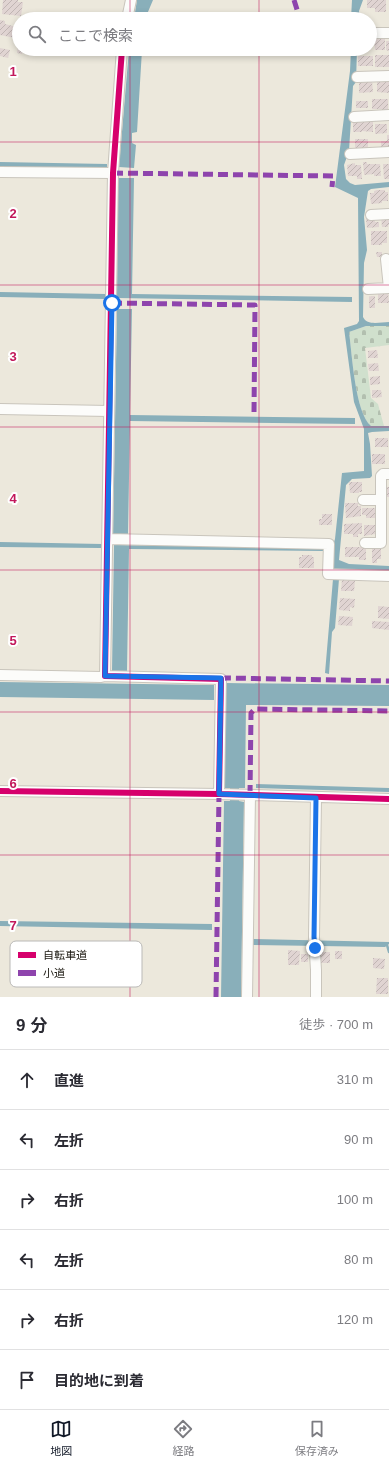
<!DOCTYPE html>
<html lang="ja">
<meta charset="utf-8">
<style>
body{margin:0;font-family:Arial,"Noto Sans JP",sans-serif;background:#f2f2f3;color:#2b2b33}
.stop{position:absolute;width:12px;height:12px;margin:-9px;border:3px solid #1a73e8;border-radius:50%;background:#fff}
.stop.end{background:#1a73e8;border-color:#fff;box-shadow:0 1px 4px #0008}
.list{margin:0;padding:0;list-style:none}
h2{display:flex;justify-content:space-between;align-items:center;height:52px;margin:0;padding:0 16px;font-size:17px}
h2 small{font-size:13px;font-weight:400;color:#7c7c81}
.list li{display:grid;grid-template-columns:26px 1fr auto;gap:12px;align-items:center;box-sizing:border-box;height:60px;padding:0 16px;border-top:1px solid #e1e1e2}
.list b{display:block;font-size:15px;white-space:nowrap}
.list em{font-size:13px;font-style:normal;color:#7c7c81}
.icon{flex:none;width:22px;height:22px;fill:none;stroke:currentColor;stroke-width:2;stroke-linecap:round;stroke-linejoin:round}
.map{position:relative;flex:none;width:389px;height:997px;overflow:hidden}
.search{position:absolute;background:#fff;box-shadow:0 2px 6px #0003;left:12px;right:12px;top:12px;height:44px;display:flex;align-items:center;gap:10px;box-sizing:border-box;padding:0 14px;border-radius:22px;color:#7c7c81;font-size:15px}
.sheet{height:412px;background:#fff}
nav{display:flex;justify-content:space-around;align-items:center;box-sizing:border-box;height:56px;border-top:1px solid #e1e1e2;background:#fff;font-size:11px;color:#7c7c81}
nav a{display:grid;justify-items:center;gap:2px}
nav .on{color:#111827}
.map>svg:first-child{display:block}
.cemetery{fill:url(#cemetery-stones)}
.water{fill:#89afba}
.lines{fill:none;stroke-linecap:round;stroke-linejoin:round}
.stream{stroke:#89afba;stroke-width:2.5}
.building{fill:url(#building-hatch)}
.minor-casing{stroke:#c9c5bc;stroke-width:12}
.minor{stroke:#fcfcfa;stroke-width:10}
.quiet{stroke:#8e44ad;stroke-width:5;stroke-dasharray:10 5;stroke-linecap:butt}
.cycleway-casing{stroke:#fff;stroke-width:8}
.cycleway{stroke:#d6006c;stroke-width:6}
.route{stroke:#1a73e8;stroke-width:5}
.grid{fill:none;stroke:#c2185b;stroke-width:1;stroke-opacity:0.55}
.key{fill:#fff;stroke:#bab9b7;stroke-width:1}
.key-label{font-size:11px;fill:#1a170f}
.grid-label{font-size:13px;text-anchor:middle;font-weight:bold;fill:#c2185b;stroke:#fff;stroke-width:4;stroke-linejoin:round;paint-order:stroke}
</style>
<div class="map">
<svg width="389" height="997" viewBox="0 0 389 997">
<defs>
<pattern id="cemetery-stones" width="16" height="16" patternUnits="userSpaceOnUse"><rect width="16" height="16" fill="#d0e0cd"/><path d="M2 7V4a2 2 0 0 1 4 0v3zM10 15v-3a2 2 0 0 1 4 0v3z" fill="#b2bfaf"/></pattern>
<pattern id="building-hatch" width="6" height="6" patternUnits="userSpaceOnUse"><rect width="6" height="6" fill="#e0d4d2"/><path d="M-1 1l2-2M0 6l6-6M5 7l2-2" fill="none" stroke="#c0b5b3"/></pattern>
</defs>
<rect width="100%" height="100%" fill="#ece8dc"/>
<path class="cemetery" d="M366,326H389V345L365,348L371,398L378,404L384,426H371C355,413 352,353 349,332Z"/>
<path class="water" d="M137,0H153L145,19H134Z
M352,0H363L359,11L360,19H351Z
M129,49H344V54L142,50L137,132L132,133V143L136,145L134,168L119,167Z
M351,49H357L356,82L353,86L349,151L344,165L346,179L350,183L355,185L389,182V187L371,189L368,191L364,217L367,250L364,263L363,317C367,326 380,322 389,322V326H366L349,332C352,353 355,413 371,426H389V431L372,432L368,433L370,444L372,476L370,478L352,479L346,485L339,560L349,564L389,566V573L333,570L334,542L335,539L342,473L364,471V429L354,402L344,328L357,324L359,321L358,198L335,187L350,71Z
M0,162L107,164V168L0,167Z
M118,178H134L132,294L352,297V302L117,298Z
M0,292L106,294V299L0,297Z
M117,309H132L130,415L355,418V424L130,421L128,535H113Z
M0,542L102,544L101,548L0,547Z
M114,545L323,548V551L129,549L127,671H112Z
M333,579H339L335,628L332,632L329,674L325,673Z
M0,682L214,685V700L0,697Z
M225,683L389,685V706L246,705L245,788H239V801L244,802L241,997H221L224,801H230V788H224Z
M256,784L389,788V792L256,788Z
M0,921L212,924V930L0,926Z
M253,939L389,942V944L385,947L253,945Z"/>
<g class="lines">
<path class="stream" d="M387,945L389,952"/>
</g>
<path class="building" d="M3,0H18V2H23L21,16L2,14Z
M367,0H386V12H375V8H367Z
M0,20L5,21V24L17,27L15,38L0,35Z
M18,31L19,49H23L22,54L17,53L18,46L15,45Z
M370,38H373V46H372V48H370Z
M374,39H385V50H375Z
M386,41H389V51L386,50Z
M0,48L10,50L8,58L0,56Z
M375,55H389V67H375Z
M358,56H373V66H358Z
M377,80H386V82H389V93L377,92Z
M359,81H372L373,92L359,93Z
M372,99H388V113H382V109H372Z
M356,101H368V108H356Z
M373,121V132L362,131V132H353V122Z
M375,124H387V133L375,134Z
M387,135H389V147H381V141H387Z
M355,139H368V148H355Z
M363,162H367V164H380L381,176H374V174L364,175Z
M355,163V165H361L362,179H357V176H348L347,165Z
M383,164H389V179H384Z
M377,190H385V192H388V201H382V203L371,204L370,193H374V191Z
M381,217L389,218V225H388V227H382Z
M375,218V222H379V227L367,228L366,219Z
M371,231H387V243H382V245H371Z
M376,252H382V257H377Z
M378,292H388L389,303H378Z
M371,296H375V308H369V297Z
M377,350L378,358H368V351Z
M378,363L379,371H369L368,364Z
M380,376V384L370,385V377Z
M372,390H381L382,397L372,398Z
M375,438H388V447H375Z
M372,454H385V464H372Z
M349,482H362V492H359V493H350Z
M386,487H389V497H386L387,492H385V488H387Z
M345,503H358V506H361V516L346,518Z
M362,508H375V518H366V515H362Z
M322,514H332V525H319V519H322Z
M362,523V534H358V537H353V534H344V524Z
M364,525H375V534L364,536Z
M345,547H366V560H359V557H345Z
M372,547H381V559H377V563H372Z
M302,555H312V557H314V568H299V557H302Z
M342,580L355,581L354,591H341Z
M340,598L355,599L354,608L350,607V611L339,610Z
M378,606L389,607V619L378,618Z
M339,616L353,617L352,626L338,625Z
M372,621L389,622V630L372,628Z
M288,950L300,951L299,965H288Z
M335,951H342V959H335Z
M318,952H330V963H318Z
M301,954H308V962H301Z
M373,958L385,959L384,969L373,968Z
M377,978H388V994H376Z"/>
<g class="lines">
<g class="minor-casing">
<path id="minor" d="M127,19L131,0
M370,33H389
M122,49L113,173L105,676L221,679L219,794
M357,77L389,76
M354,117L389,115
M350,154L389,152
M0,172L113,173
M371,215L389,214
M386,259L389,288
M368,289L389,288
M0,409L109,411
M363,500H381
M108,539L329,544L328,574L389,576
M365,543H381V476L383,474H389
M0,675L101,677L105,676
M0,791L219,794L389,799
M316,798L314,937L316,970V997
M247,997L250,795"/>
</g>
<use href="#minor" class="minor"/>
<path class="quiet" d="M294,0L300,19
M113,173L333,176L332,187
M112,303L255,305L254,413
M221,679L226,678L389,681
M250,795L251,713L255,709L389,711
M216,997L219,794"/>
<g class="cycleway-casing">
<path id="cycleway" d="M122,49L113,173L105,676L221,679L219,794
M0,791L219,794L389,799"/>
</g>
<use href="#cycleway" class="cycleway"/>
</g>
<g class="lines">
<path class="route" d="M112,303L105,676L221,678L219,794L316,798L314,937L315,948"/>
</g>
<path class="grid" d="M130,0V19M259,0V19M130,49V997M259,49V997M0,142H389M0,285H389M0,427H389M0,570H389M0,712H389M0,855H389"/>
<rect x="10" y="941" width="132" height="46" rx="6" class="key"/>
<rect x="18" y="952" width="18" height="6" fill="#d6006c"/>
<rect x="18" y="970" width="18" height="6" fill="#8e44ad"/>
<g class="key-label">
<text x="43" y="959">自転車道</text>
<text x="43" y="977">小道</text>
</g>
<g class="grid-label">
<text x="13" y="76">1</text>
<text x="13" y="218">2</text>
<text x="13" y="361">3</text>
<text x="13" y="503">4</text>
<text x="13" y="645">5</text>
<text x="13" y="788">6</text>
<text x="13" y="930">7</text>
</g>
</svg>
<div class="stop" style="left:112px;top:303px"></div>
<div class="stop end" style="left:315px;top:948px"></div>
<div class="search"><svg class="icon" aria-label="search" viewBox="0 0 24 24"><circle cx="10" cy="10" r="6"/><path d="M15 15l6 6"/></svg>ここで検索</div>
</div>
<section class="sheet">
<h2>9 分<small>徒歩 · 700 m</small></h2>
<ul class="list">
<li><svg class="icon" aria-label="ahead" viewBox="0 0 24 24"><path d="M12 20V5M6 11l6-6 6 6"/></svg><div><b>直進</b></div><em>310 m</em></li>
<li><svg class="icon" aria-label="left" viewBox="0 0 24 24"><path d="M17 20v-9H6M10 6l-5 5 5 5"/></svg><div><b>左折</b></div><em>90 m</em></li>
<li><svg class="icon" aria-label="right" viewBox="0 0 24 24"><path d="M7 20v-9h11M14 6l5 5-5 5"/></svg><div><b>右折</b></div><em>100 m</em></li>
<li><svg class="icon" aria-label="left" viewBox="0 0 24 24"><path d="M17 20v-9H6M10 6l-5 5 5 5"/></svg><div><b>左折</b></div><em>80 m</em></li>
<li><svg class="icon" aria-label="right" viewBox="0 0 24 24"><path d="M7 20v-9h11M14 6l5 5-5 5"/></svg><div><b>右折</b></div><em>120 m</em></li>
<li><svg class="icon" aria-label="arrive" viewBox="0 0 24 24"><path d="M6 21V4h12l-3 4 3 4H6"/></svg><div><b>目的地に到着</b></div></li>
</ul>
</section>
<nav>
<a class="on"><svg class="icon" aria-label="map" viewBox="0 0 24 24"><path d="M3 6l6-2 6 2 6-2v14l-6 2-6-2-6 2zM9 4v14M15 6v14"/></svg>地図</a>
<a><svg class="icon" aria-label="directions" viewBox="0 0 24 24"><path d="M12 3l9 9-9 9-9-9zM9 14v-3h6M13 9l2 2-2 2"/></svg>経路</a>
<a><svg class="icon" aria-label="saved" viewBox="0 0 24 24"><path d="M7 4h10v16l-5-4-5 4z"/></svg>保存済み</a>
</nav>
